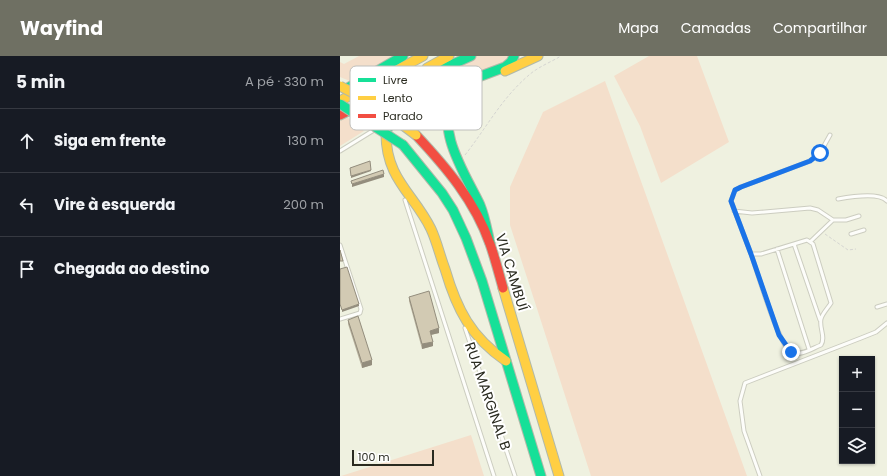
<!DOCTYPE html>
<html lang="pt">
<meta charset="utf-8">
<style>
body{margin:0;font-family:Poppins,sans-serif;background:#242831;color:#f1f3f6}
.controls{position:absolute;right:12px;bottom:12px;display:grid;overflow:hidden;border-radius:0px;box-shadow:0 1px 3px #0004}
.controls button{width:36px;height:36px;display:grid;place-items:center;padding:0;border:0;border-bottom:1px solid #363941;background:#171b24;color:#f1f3f6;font:20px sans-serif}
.scale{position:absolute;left:12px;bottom:10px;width:82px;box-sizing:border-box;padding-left:4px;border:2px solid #2a2b20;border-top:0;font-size:11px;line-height:14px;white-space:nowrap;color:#2a2b20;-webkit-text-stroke:3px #fff;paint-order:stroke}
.stop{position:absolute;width:12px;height:12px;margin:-9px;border:3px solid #1a73e8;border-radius:50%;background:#fff}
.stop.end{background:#1a73e8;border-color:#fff;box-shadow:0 1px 4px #0008}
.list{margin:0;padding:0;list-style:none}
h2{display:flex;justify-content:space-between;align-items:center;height:52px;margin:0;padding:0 16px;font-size:17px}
h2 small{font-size:13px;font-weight:400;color:#9ea1a6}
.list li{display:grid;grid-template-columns:26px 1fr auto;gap:12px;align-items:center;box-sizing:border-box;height:64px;padding:0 16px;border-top:1px solid #363941}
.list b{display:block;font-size:15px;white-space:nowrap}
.list em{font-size:13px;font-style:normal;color:#9ea1a6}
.icon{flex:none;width:22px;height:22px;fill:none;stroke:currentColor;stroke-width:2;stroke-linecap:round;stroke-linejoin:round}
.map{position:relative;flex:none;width:547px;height:420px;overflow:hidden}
header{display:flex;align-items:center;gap:24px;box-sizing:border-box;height:56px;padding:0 20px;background:#6f7063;color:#fff}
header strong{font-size:19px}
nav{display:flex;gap:22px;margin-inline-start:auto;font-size:14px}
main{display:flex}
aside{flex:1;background:#171b24}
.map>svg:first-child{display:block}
.green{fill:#f4dfcb}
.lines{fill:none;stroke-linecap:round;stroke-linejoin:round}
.lane-casing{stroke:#cccdc0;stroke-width:5}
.fast-casing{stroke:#b1b9a9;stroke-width:11}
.slow-casing{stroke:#b1b9a9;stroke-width:11}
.jam-casing{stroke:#b1b9a9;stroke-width:11}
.path{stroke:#d5d5d1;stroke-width:1;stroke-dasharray:3 2;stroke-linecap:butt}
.lane{stroke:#fdfdfa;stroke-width:3}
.fast{stroke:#16e098;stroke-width:9}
.slow{stroke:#ffcf43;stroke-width:9}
.jam{stroke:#f24e42;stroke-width:9}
.fast-bridge-casing{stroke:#b1b9a9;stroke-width:11;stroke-linecap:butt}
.slow-bridge-casing{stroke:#b1b9a9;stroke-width:11;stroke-linecap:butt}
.fast-bridge{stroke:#16e098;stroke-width:9}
.slow-bridge{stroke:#ffcf43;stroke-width:9}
.wall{fill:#b5ae9a}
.shaded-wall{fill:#938d7d}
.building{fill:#d2cab3;stroke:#938d7d}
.route{stroke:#1a73e8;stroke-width:5}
.labels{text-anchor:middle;stroke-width:4;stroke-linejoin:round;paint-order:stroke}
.street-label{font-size:14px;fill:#2a2b20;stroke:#fff}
.key{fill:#fff;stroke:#bfbfbc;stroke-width:1}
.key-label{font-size:11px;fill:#2a2b20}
</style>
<header>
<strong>Wayfind</strong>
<nav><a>Mapa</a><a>Camadas</a><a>Compartilhar</a></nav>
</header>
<main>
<aside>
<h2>5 min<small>A pé · 330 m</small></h2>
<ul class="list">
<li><svg class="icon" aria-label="ahead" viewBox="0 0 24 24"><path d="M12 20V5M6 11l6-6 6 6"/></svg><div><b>Siga em frente</b></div><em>130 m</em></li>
<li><svg class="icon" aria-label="left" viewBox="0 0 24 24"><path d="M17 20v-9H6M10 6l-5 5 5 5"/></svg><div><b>Vire à esquerda</b></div><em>200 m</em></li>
<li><svg class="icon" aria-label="arrive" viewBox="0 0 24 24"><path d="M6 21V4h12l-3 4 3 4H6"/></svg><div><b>Chegada ao destino</b></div></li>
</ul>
</aside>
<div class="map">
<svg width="547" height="420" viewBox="0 0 547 420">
<rect width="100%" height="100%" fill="#eff1e0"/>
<path class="green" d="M19,0H52L10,25L0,21V6L4,8Z
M137,0H174V2L60,57L43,44Z
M309,0H357L389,86L321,127L300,70L274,20Z
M265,25L407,420H251L170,169V131L203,56Z
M7,61L24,75L0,90V65Z
M131,379L144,420H1Z"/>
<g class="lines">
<g class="lane-casing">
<path id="lane" d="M0,95L34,74
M498,143C509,141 539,136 547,145
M65,144L154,420
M394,155L412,157L470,152L478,154L493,164
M511,178L524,174
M471,185L493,164H506L519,160
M454,188L480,264
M0,189L21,253L20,257L0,263
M437,193L469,293
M411,198C417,214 439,292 452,297C461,300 473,292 481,289C486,281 479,272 481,263C482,258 488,252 491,247L473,188L467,184L421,198H411L391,145L395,134L401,131L470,105L480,97L490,79
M537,251L547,248
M125,272L175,420
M420,420L404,375L400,345L405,327L521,282L536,276L547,267"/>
</g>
<g class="fast-casing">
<path id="fast" d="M131,30C126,33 120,37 116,41C92,70 127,121 140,149C145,161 147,174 150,187
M6,33L63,0
M9,55L131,0
M46,78V75L55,61L133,23L165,11L171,6L174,0
M63,89L102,137L113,154L126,182L142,225L201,420"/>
</g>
<g class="slow-casing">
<path id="slow" d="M87,12L109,0
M165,15L198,0
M0,45L83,0
M46,78C46,123 74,138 91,173C97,186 100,200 105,213C117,254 131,281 166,305
M163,232L219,420"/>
</g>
<g class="jam-casing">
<path id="jam" d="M0,59L16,51
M76,79C106,111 135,145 150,188C155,202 159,218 163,232"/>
</g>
<path class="path" d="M125,99C147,71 161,43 189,19C198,11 211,6 221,0
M485,178L508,194L516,193"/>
<use href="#lane" class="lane"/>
<use href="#fast" class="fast"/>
<use href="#slow" class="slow"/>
<use href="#jam" class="jam"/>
<g class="fast-bridge-casing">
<path id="fast-bridge" d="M0,48L63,89"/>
</g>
<g class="slow-bridge-casing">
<path id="slow-bridge" d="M0,30L36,49L76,79"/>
</g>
<use href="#fast-bridge" class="fast-bridge"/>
<use href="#slow-bridge" class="slow-bridge"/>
</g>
<path class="wall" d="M69,241L99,277L91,279L93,290L82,293L69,245Z
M8,264L32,309L22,312L8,268Z"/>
<path class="shaded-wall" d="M31,114V115L11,122V120Z
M44,118V121L12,131V128Z
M19,248V250L2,256V254Z
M99,272V277L90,279V275Z
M93,286V290L82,293V288Z
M32,304V309L22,312V307Z"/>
<path class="building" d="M30,105L31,114L11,120L10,112Z
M43,114L44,118L12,128L11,125Z
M0,194L3,205H0Z
M7,211L19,248L2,254L0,248V213Z
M89,235L99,272L90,275L93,286L82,288L69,241Z
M18,260L32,304L22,307L8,264Z"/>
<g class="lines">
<path class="route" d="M451,296L439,279L411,198L391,145L395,134L401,131L470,105L480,97"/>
</g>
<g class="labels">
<g class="street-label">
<text transform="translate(172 216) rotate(73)" y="5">VIA CAMBUÍ</text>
<text transform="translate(148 340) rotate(71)" y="5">RUA MARGINAL B</text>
</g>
</g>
<rect x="10" y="10" width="132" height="64" rx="6" class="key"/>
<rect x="18" y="22" width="18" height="4" fill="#16e098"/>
<rect x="18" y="40" width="18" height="4" fill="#ffcf43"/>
<rect x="18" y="58" width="18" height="4" fill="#f24e42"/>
<g class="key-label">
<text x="43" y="28">Livre</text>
<text x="43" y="46">Lento</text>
<text x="43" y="64">Parado</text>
</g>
</svg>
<div class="controls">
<button>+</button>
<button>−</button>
<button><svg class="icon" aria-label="layers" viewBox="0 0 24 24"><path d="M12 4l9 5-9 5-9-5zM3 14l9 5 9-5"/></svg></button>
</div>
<div class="scale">100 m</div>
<div class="stop" style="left:480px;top:97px"></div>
<div class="stop end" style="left:451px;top:296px"></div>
</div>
</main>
